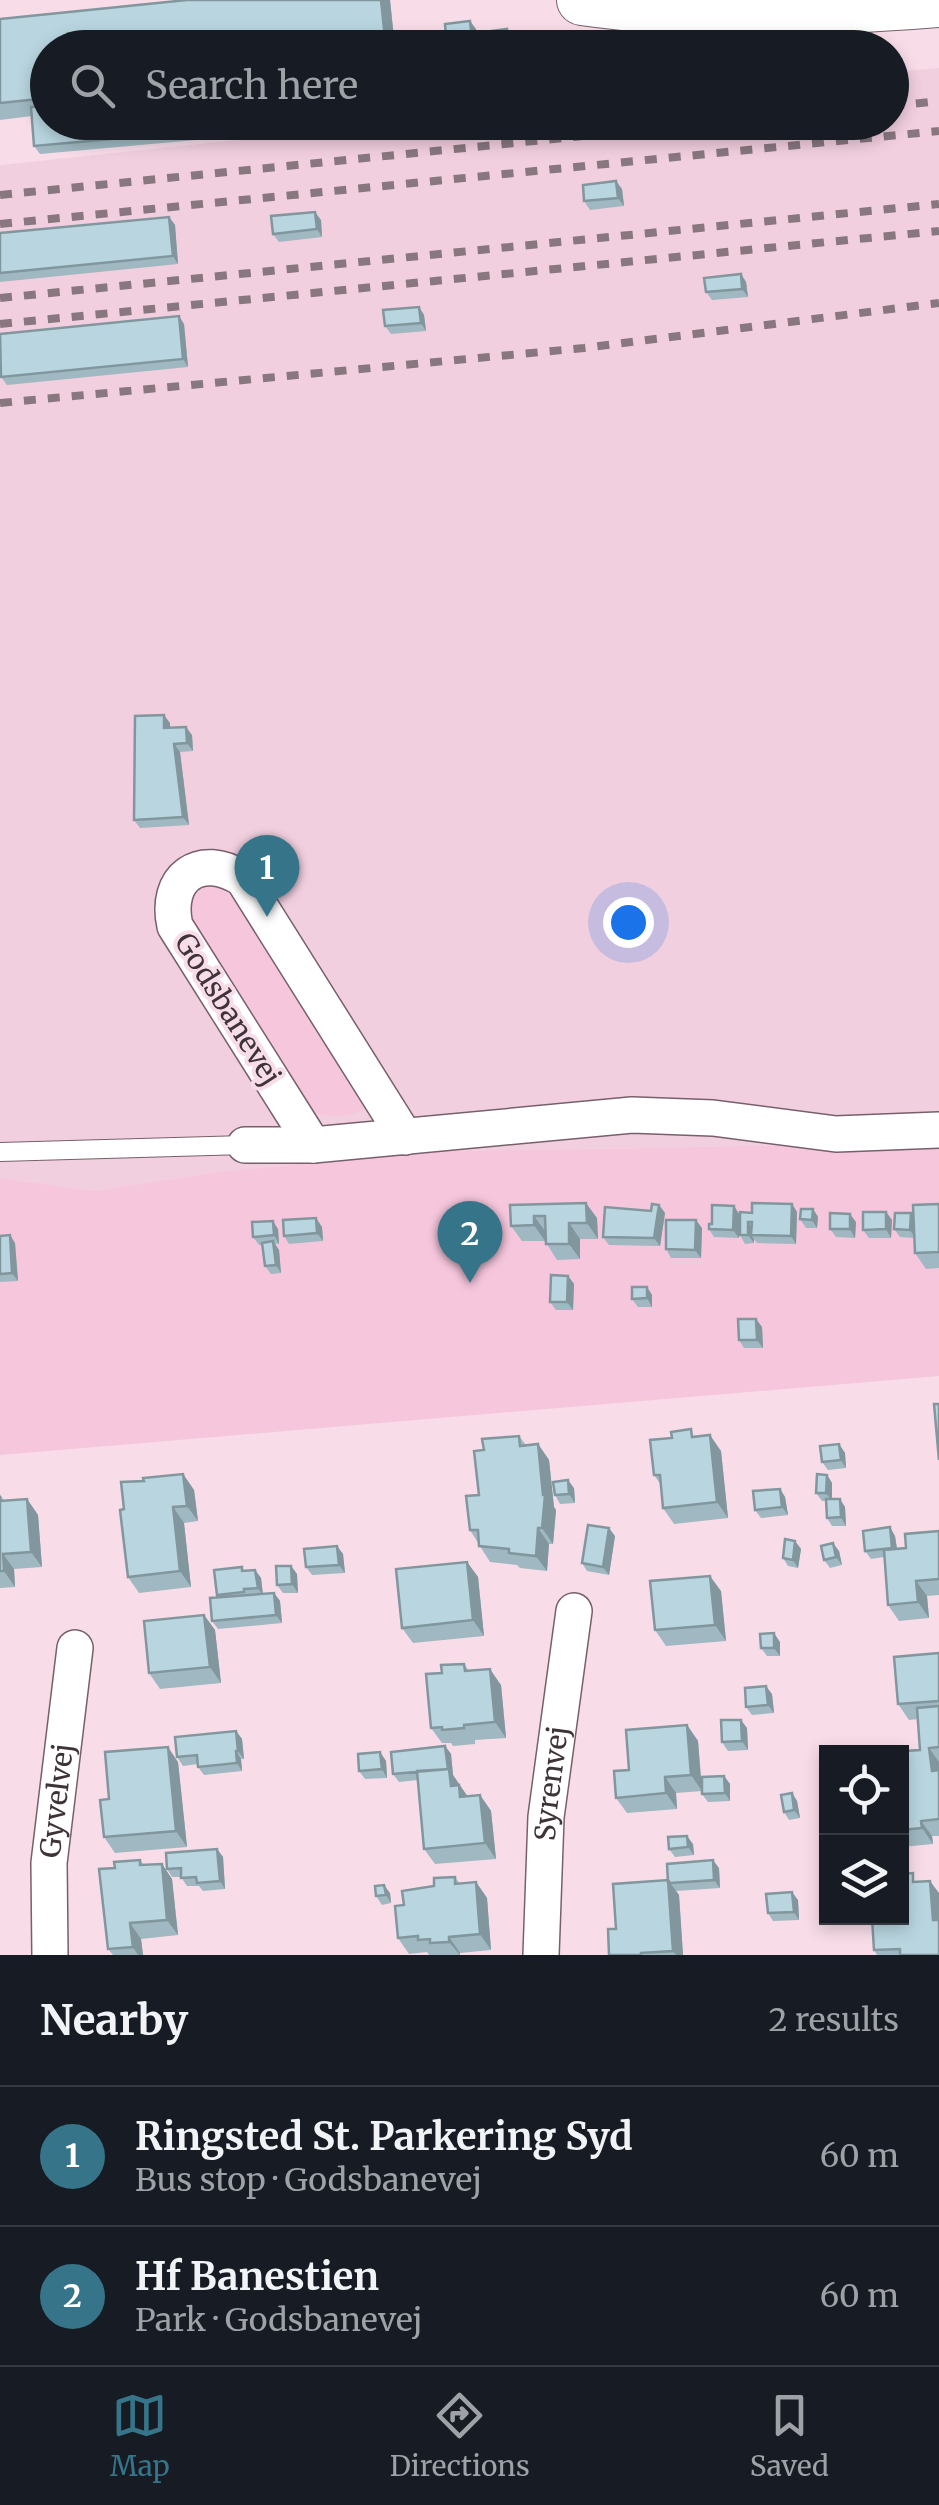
<!DOCTYPE html>
<meta charset="utf-8">
<style>
body{margin:0;font-family:Merriweather,serif;background:#242831;color:#f1f3f6}
.controls{position:absolute;right:30px;bottom:30px;display:grid;overflow:hidden;border-radius:0px;box-shadow:0 5px 15px #0003}
.controls button{width:90px;height:90px;display:grid;place-items:center;padding:0;border:0;border-bottom:2px solid #363941;background:#171b24;color:#f1f3f6;font:50px sans-serif}
.you{position:absolute;left:628px;top:922px;width:35px;height:35px;margin:-25px;border:8px solid #fff;border-radius:50%;background:#1a73e8;box-shadow:0 0 0 15px #1a73e833}
.badge{display:grid;place-items:center;width:65px;height:65px;border-radius:50%;background:#367589;color:#fff;font-size:32px;font-weight:700}
.pin{position:absolute;translate:-50% -82px;filter:drop-shadow(0 2px 5px #0008)}
.pin::after{content:'';position:absolute;top:52px;width:35px;height:30px;background:inherit;clip-path:polygon(0 0,100% 0,50% 100%)}
.list{margin:0;padding:0;list-style:none}
h2{display:flex;justify-content:space-between;align-items:center;height:130px;margin:0;padding:0 40px;font-size:42px}
h2 small{font-size:32px;font-weight:400;color:#9ea1a6}
.list li{display:grid;grid-template-columns:65px 1fr auto;gap:30px;align-items:center;box-sizing:border-box;height:140px;padding:0 40px;border-top:2px solid #363941}
.list b{display:block;font-size:38px;white-space:nowrap}
.list p{margin:0;font-size:32px;white-space:nowrap;color:#9ea1a6}
.list em{font-size:32px;font-style:normal;color:#9ea1a6}
.icon{flex:none;width:55px;height:55px;fill:none;stroke:currentColor;stroke-width:2;stroke-linecap:round;stroke-linejoin:round}
.map{position:relative;flex:none;width:939px;height:1955px;overflow:hidden}
.search{position:absolute;background:#171b24;box-shadow:0 5px 15px #0003;left:30px;right:30px;top:30px;height:110px;display:flex;align-items:center;gap:25px;box-sizing:border-box;padding:0 35px;border-radius:55px;color:#9ea1a6;font-size:38px}
.sheet{height:410px;background:#171b24}
nav{display:flex;justify-content:space-around;align-items:center;box-sizing:border-box;height:140px;border-top:2px solid #363941;background:#171b24;font-size:28px;color:#9ea1a6}
nav a{display:grid;justify-items:center;gap:5px}
nav .on{color:#367589}
.map>svg:first-child{display:block}
.built{fill:#f2cfdf}
.green{fill:#f6c6dc}
.lines{fill:none;stroke-linecap:round;stroke-linejoin:round}
.service-casing{stroke:#77606b;stroke-width:20}
.minor-casing{stroke:#77606b;stroke-width:38}
.secondary-casing{stroke:#77606b;stroke-width:52}
.service{stroke:#fff;stroke-width:18}
.minor{stroke:#fff;stroke-width:35}
.secondary{stroke:#fff;stroke-width:50}
.rail{stroke:#88777f;stroke-width:8;stroke-dasharray:12 12;stroke-linecap:butt}
.wall{fill:#9fb8c1}
.shaded-wall{fill:#82969d}
.building{fill:#b9d6e0;stroke:#82969d;stroke-width:2.5}
.labels{text-anchor:middle;stroke-width:8;stroke-linejoin:round;paint-order:stroke}
.street-label{font-size:28px;fill:#3d3338;stroke:#f8dde9}
</style>
<div class="map">
<svg width="939" height="1955" viewBox="0 0 939 1955">
<rect width="100%" height="100%" fill="#f8dde9"/>
<path class="built" d="M939,68V1141L658,1148L429,1151L218,1172L94,1191L0,1178V165L407,122H892V72Z"/>
<path class="green" d="M206,884L232,887L366,1107C351,1119 330,1117 312,1113L193,927C189,906 184,896 206,884Z
M939,1141V1376L0,1455V1178L94,1191L218,1172L429,1151L658,1148Z"/>
<g class="lines">
<g class="service-casing">
<path id="service" d="M0,1152L245,1145"/>
</g>
<g class="minor-casing">
<g id="minor">
<path d="M245,1145H313L632,1115L713,1118L836,1134L939,1130"/>
<path d="M313,1145L175,926C164,878 200,851 243,879L405,1137"/>
<path id="s1" d="M50,1955L49,1863L75,1648"/>
<path id="s2" d="M541,1955L546,1817L574,1611"/>
</g>
</g>
<g class="secondary-casing">
<path id="secondary" d="M582,0C700,17 820,11 939,2"/>
</g>
<use href="#service" class="service"/>
<use href="#minor" class="minor"/>
<use href="#secondary" class="secondary"/>
<path class="rail" d="M892,106L939,101
M0,195L722,122
M0,224L939,131
M0,298L939,204
M0,324L939,231
M0,403L584,348L939,303"/>
</g>
<path class="wall" d="M390,0L395,48H48V122H194L196,140L40,154L34,146L32,116L0,120V19Z
M622,189L624,206L590,210L584,201Z
M169,217L175,225L178,264L0,282V233Z
M321,220L322,237L279,242L273,234Z
M741,274L746,282L748,297L712,300L706,292Z
M419,307L424,315L426,331L391,334L385,326Z
M184,324L188,367L7,385L1,377Z
M170,723V728L192,735L193,751L180,752L189,825L140,828L134,820Z
M792,1204L797,1212L796,1244L757,1243L754,1239V1243L745,1244L740,1235L752,1213Z
M939,1204V1268L926,1269L915,1253L914,1238L900,1237L894,1229L911,1213L913,1216Z
M510,1205L597,1218L598,1239H580V1259L557,1260L545,1241H522L511,1226Z
M659,1205L665,1213L660,1246L609,1245L603,1237Z
M734,1206L739,1214V1238L714,1237L709,1229L712,1224Z
M813,1209L818,1217L817,1228H806L800,1219Z
M886,1212L892,1220L891,1238H869L863,1230Z
M316,1218L322,1227L323,1241L289,1244L284,1236Z
M856,1222L855,1238L836,1237L830,1229Z
M702,1228L701,1258H671L666,1249Z
M278,1229L279,1244H275L279,1250L281,1273L271,1274L265,1266L262,1245H259L253,1237Z
M0,1236L15,1243L18,1281L0,1282Z
M568,1276L574,1284L573,1310H556L550,1302Z
M647,1287L652,1295V1307H638L632,1299Z
M756,1319L762,1327L763,1348H744L739,1340Z
M519,1436L526,1445L538,1444L549,1460L554,1507L556,1510L553,1544H549L547,1571L520,1568L517,1565L490,1562L470,1530L479,1495L484,1450Z
M696,1437L721,1451L728,1518L674,1524L663,1508L661,1485L654,1475Z
M839,1444L845,1453L846,1468L828,1470L822,1462Z
M183,1474L194,1490L198,1521L184,1523L191,1587L139,1593L128,1577L124,1509Z
M827,1475L832,1483V1499L845,1507L846,1526H832L827,1518L826,1501H822L816,1493Z
M574,1488L575,1503L560,1504L555,1495Z
M780,1489L785,1497L788,1515L761,1518L755,1510Z
M0,1494L4,1501L27,1499L38,1515L42,1567L14,1569L15,1587L0,1588Z
M939,1531V1595L927,1596L929,1618L899,1621L888,1605L884,1557L871,1559L865,1551L895,1536L897,1549L906,1548Z
M615,1536L609,1575L587,1571L582,1563Z
M795,1541L801,1549L798,1568L788,1566L783,1558Z
M337,1546L343,1554L345,1573L312,1575L306,1567Z
M839,1551L842,1565L830,1568L824,1560Z
M467,1562L478,1577L484,1636L413,1643L402,1628Z
M291,1566L297,1574L298,1593H283L277,1585Z
M242,1567L244,1571L255,1570L261,1578L263,1594L274,1593L280,1601L282,1623L218,1629L212,1621L218,1597L217,1595Z
M721,1591L726,1641L666,1646L655,1630Z
M204,1615L215,1630L221,1683L160,1689L149,1673Z
M780,1642V1656H767L761,1648Z
M939,1653V1836H932L933,1844L902,1847V1752L920,1750L918,1719L909,1720L898,1704Z
M464,1664L469,1671L501,1685L506,1738L475,1740V1744L453,1746L451,1743H442L431,1728L442,1673Z
M772,1694L774,1713L752,1715L746,1707Z
M687,1725L698,1741L702,1791L676,1793L677,1809L627,1813L616,1798L629,1770Z
M747,1728L748,1750L728,1751L722,1742Z
M236,1731L242,1739L244,1759H241L242,1771L204,1775L198,1767V1764L183,1766L177,1757Z
M445,1746L451,1754L453,1775L467,1796L480,1795L491,1811L496,1859L435,1864L424,1849L418,1780L399,1782L393,1774Z
M380,1752L386,1761L387,1778L365,1779L359,1771Z
M178,1762L187,1847L115,1853L104,1837Z
M724,1776L730,1784V1801L708,1802L702,1794Z
M792,1793L797,1801L800,1818L789,1820L784,1812Z
M693,1844L694,1855L675,1857L669,1849Z
M217,1849L223,1857L225,1889L203,1891L199,1886H187L181,1877H172L167,1869Z
M140,1860L144,1865L162,1864L172,1879L178,1935L141,1939L143,1955H113L108,1949L115,1868Z
M719,1868L720,1888L676,1891L679,1895L683,1955H609L616,1929L668,1880Z
M455,1877L460,1884L476,1882L487,1898L491,1950L460,1953V1955H429L427,1952L409,1954L398,1938L404,1905L434,1886Z
M918,1881L939,1955H877L874,1950Z
M390,1893L391,1903L382,1905L376,1896Z
M798,1900L799,1920L773,1921L768,1913Z"/>
<path class="shaded-wall" d="M381,0H390L395,48H386Z
M470,21L476,29L478,48H473Z
M507,29L513,37L514,48H509Z
M189,122H194L196,140L190,132Z
M616,181L622,189L624,206L618,198Z
M315,212L321,220L322,237L317,229Z
M169,217L175,225L178,264L173,256Z
M741,274L746,282L748,297L742,289Z
M419,307L424,315L426,331L421,323Z
M179,316L184,324L188,367L183,359Z
M164,715L170,723V736L164,728Z
M186,727L192,735L193,751L187,743Z
M174,744L180,752L189,825L183,817Z
M586,1203L597,1218L598,1239L587,1223Z
M792,1204L797,1212L796,1244L791,1236Z
M659,1205L665,1213L660,1246L654,1238Z
M734,1206L739,1214V1238L733,1230Z
M813,1209L818,1217L817,1228L812,1220Z
M886,1212L892,1220L891,1238L886,1229Z
M911,1213L917,1222L915,1238L910,1230Z
M850,1214L856,1222L855,1238L850,1229Z
M534,1216L545,1231V1241L534,1225Z
M316,1218L322,1227L323,1241L317,1233Z
M696,1220L702,1228L701,1258L695,1250Z
M273,1221L278,1229L279,1244L274,1235Z
M748,1222L754,1231L751,1235L754,1239V1243L748,1235Z
M569,1223L580,1239V1259L569,1244Z
M10,1235L15,1243L18,1281L12,1273Z
M273,1241L279,1250L281,1273L276,1265Z
M568,1276L574,1284L573,1310L567,1302Z
M647,1287L652,1295V1307L647,1298Z
M756,1319L762,1327L763,1348L757,1340Z
M710,1435L721,1451L728,1518L717,1502Z
M538,1444L549,1460L554,1507L556,1510L553,1544L542,1528L543,1495Z
M839,1444L845,1453L846,1468L841,1460Z
M183,1474L194,1490L198,1521L187,1506Z
M827,1475L832,1483V1501L826,1493Z
M568,1480L574,1488L575,1503L569,1494Z
M780,1489L785,1497L788,1515L782,1507Z
M27,1499L38,1515L42,1567L31,1552Z
M840,1499L845,1507L846,1526L841,1517Z
M173,1507L184,1523L191,1587L180,1571Z
M890,1527L895,1536L898,1556L892,1548Z
M538,1528L549,1544L547,1571L536,1556Z
M609,1528L615,1536L609,1575L603,1567Z
M795,1541L801,1549L798,1568L793,1560Z
M833,1543L839,1551L842,1565L836,1557Z
M337,1546L343,1554L345,1573L339,1565Z
M3,1554L14,1569L15,1587L4,1571Z
M467,1562L478,1577L484,1636L473,1620Z
M291,1566L297,1574L298,1593L292,1584Z
M255,1570L261,1578L263,1596L258,1588Z
M710,1576L721,1591L726,1641L715,1625Z
M916,1581L927,1596L929,1618L918,1602Z
M274,1593L280,1601L282,1623L276,1615Z
M204,1615L215,1630L221,1683L210,1667Z
M774,1633L780,1642V1656L774,1648Z
M490,1669L501,1685L506,1738L495,1722Z
M766,1686L772,1694L774,1713L768,1705Z
M741,1720L747,1728L748,1750L742,1741Z
M687,1725L698,1741L702,1791L691,1775Z
M236,1731L242,1739L244,1759L238,1751Z
M445,1746L451,1754L453,1775L470,1800L471,1813L451,1786Z
M168,1747L178,1762L187,1847L176,1831Z
M929,1748L939,1762V1782L932,1771Z
M236,1751L241,1759L242,1771L237,1763Z
M380,1752L386,1761L387,1778L382,1769Z
M724,1776L730,1784V1801L725,1793Z
M665,1777L676,1793L677,1809L666,1793Z
M792,1793L797,1801L800,1818L794,1810Z
M480,1795L491,1811L496,1859L485,1843Z
M921,1821L932,1836L933,1844L922,1828Z
M687,1836L693,1844L694,1855L688,1847Z
M217,1849L223,1857L225,1889L220,1881Z
M713,1860L719,1868L720,1888L714,1880Z
M162,1864L172,1879L178,1935L167,1920Z
M668,1880L679,1895L683,1955H676L673,1951Z
M930,1881L939,1893V1929L933,1920Z
M476,1882L487,1898L491,1950L480,1934Z
M384,1885L390,1893L391,1903L386,1895Z
M792,1892L798,1900L799,1920L794,1912Z
M130,1923L141,1939L143,1955H138L133,1947Z
M449,1937L460,1953V1955L449,1942Z"/>
<path class="building" d="M187,0H381L386,48H48V98L0,103V19Z
M470,21L473,48H447L445,24Z
M507,29L509,48H484L483,32Z
M544,37L545,48H521L520,40Z
M48,106V122H189L190,132L34,146L31,107Z
M616,181L618,198L584,201L583,185Z
M315,212L317,229L273,234L271,216Z
M169,217L173,256L0,273V233Z
M741,274L742,289L706,292L704,278Z
M419,307L421,323L385,326L383,310Z
M179,316L183,359L1,377L0,334Z
M164,715V728L186,727L187,743L174,744L183,817L134,820L135,716Z
M586,1203L587,1223H569V1244H546L545,1216H534V1225L511,1226L510,1205Z
M752,1203L792,1204L791,1236L751,1235L752,1222H748V1235H740V1212L752,1213Z
M652,1204L659,1205L654,1238L603,1237L605,1207L651,1211Z
M939,1204V1252L915,1253L913,1205Z
M712,1205L734,1206L733,1230L709,1229V1224H712Z
M801,1209H813L812,1220L800,1219Z
M863,1212H886V1229L863,1230Z
M830,1213L850,1214V1229H830Z
M895,1213H911L910,1230L894,1229Z
M316,1218L317,1233L284,1236L283,1220Z
M666,1220H696L695,1250L666,1249Z
M273,1221L274,1235L253,1237L252,1222Z
M10,1235L12,1273L0,1274V1236Z
M273,1241L276,1265L265,1266L262,1243Z
M551,1275L568,1276L567,1302H550Z
M632,1287H647V1298L632,1299Z
M738,1319H756L757,1340H739Z
M934,1404H939V1460Z
M691,1429L692,1437L710,1435L717,1502L663,1508L660,1475H654L650,1440L672,1438L671,1432Z
M519,1436L520,1446L538,1444L543,1495H545L542,1528H538L536,1556L509,1553V1549L479,1546L478,1530H470L466,1496L479,1495L474,1451L484,1450L482,1439Z
M839,1444L841,1460L822,1462L820,1446Z
M183,1474L187,1506L173,1507L180,1571L128,1577L120,1510L124,1509L121,1482L144,1481L143,1478Z
M817,1474L827,1475L826,1493H816Z
M568,1480L569,1494L555,1495L553,1482Z
M780,1489L782,1507L755,1510L753,1491Z
M0,1496V1501L27,1499L31,1552L3,1554L4,1571H0Z
M826,1499H840L841,1517L827,1518Z
M588,1525L609,1528L603,1567L582,1563Z
M890,1527L892,1548L865,1551L863,1531Z
M939,1531V1579L916,1581L918,1602L888,1605L884,1550L906,1548L905,1534Z
M785,1539L795,1541L793,1560L783,1558Z
M833,1543L836,1557L824,1560L821,1546Z
M337,1546L339,1565L306,1567L304,1549Z
M467,1562L473,1620L402,1628L396,1569Z
M276,1566H291L292,1584L277,1585Z
M242,1567V1571L255,1570L258,1588L244,1589V1592L217,1595L214,1570Z
M710,1576L715,1625L655,1630L650,1581Z
M274,1593L276,1615L212,1621L210,1598Z
M204,1615L210,1667L149,1673L144,1621Z
M774,1633V1648H761L760,1634Z
M939,1653V1701L898,1704L894,1657Z
M464,1664L465,1671L490,1669L495,1722L464,1725V1728L442,1730V1727L431,1728L426,1674L442,1673L441,1665Z
M766,1686L768,1705L746,1707L745,1688Z
M939,1706V1747L929,1748L932,1771L939,1770V1819L921,1821L922,1828L902,1830V1752H888L920,1750L917,1708Z
M721,1720H741L742,1741L722,1742Z
M687,1725L691,1775L665,1777L666,1793L616,1798L614,1771L629,1770L626,1730Z
M236,1731L238,1751H236L237,1763L198,1767L197,1755L177,1757L175,1737Z
M445,1746L448,1769L393,1774L391,1752Z
M168,1747L176,1831L104,1837L100,1800L109,1799L105,1752Z
M380,1752L382,1769L359,1771L358,1754Z
M449,1769L451,1786L459,1785L460,1797L480,1795L485,1843L424,1849L417,1771Z
M724,1776L725,1793L702,1794V1777Z
M792,1793L794,1810L784,1812L781,1795Z
M687,1836L688,1847L669,1849L668,1837Z
M217,1849L220,1881L197,1883L196,1877L181,1878V1868L167,1869L166,1853Z
M140,1860V1865L162,1864L167,1920L130,1923L133,1947L108,1949L99,1869L115,1868L114,1862Z
M713,1860L714,1880L670,1883L668,1880V1883L667,1864Z
M913,1873V1882L930,1881L933,1920H939V1955H900V1949L874,1950L872,1918H902V1874Z
M455,1877V1884L476,1882L480,1934L449,1937V1942L430,1943V1939L418,1940V1936L398,1938L395,1906L404,1905L402,1891L434,1886V1878Z
M668,1880L673,1951L641,1953V1955H609L608,1929H616L613,1884Z
M384,1885L386,1895L376,1896L375,1886Z
M792,1892L794,1912L768,1913L766,1894Z"/>
<g class="labels">
<g class="street-label">
<text transform="translate(228 1009) rotate(58)" y="10">Godsbanevej</text>
<text dy="10" stroke="none"><textPath href="#s2" startOffset="172">Syrenvej</textPath></text>
<text dy="10" stroke="none"><textPath href="#s1" startOffset="155">Gyvelvej</textPath></text>
</g>
</g>
</svg>
<div class="controls">
<button><svg class="icon" aria-label="locate" viewBox="0 0 24 24"><circle cx="12" cy="12" r="6"/><path d="M12 2v4M12 18v4M2 12h4M18 12h4"/></svg></button>
<button><svg class="icon" aria-label="layers" viewBox="0 0 24 24"><path d="M12 4l9 5-9 5-9-5zM3 14l9 5 9-5"/></svg></button>
</div>
<div class="you"></div>
<div class="pin badge" style="left:267px;top:917px">1</div>
<div class="pin badge" style="left:470px;top:1283px">2</div>
<div class="search"><svg class="icon" aria-label="search" viewBox="0 0 24 24"><circle cx="10" cy="10" r="6"/><path d="M15 15l6 6"/></svg>Search here</div>
</div>
<section class="sheet">
<h2>Nearby<small>2 results</small></h2>
<ul class="list">
<li><span class="badge">1</span><div><b>Ringsted St. Parkering Syd</b><p>Bus stop · Godsbanevej</p></div><em>60 m</em></li>
<li><span class="badge">2</span><div><b>Hf Banestien</b><p>Park · Godsbanevej</p></div><em>60 m</em></li>
</ul>
</section>
<nav>
<a class="on"><svg class="icon" aria-label="map" viewBox="0 0 24 24"><path d="M3 6l6-2 6 2 6-2v14l-6 2-6-2-6 2zM9 4v14M15 6v14"/></svg>Map</a>
<a><svg class="icon" aria-label="directions" viewBox="0 0 24 24"><path d="M12 3l9 9-9 9-9-9zM9 14v-3h6M13 9l2 2-2 2"/></svg>Directions</a>
<a><svg class="icon" aria-label="saved" viewBox="0 0 24 24"><path d="M7 4h10v16l-5-4-5 4z"/></svg>Saved</a>
</nav>
